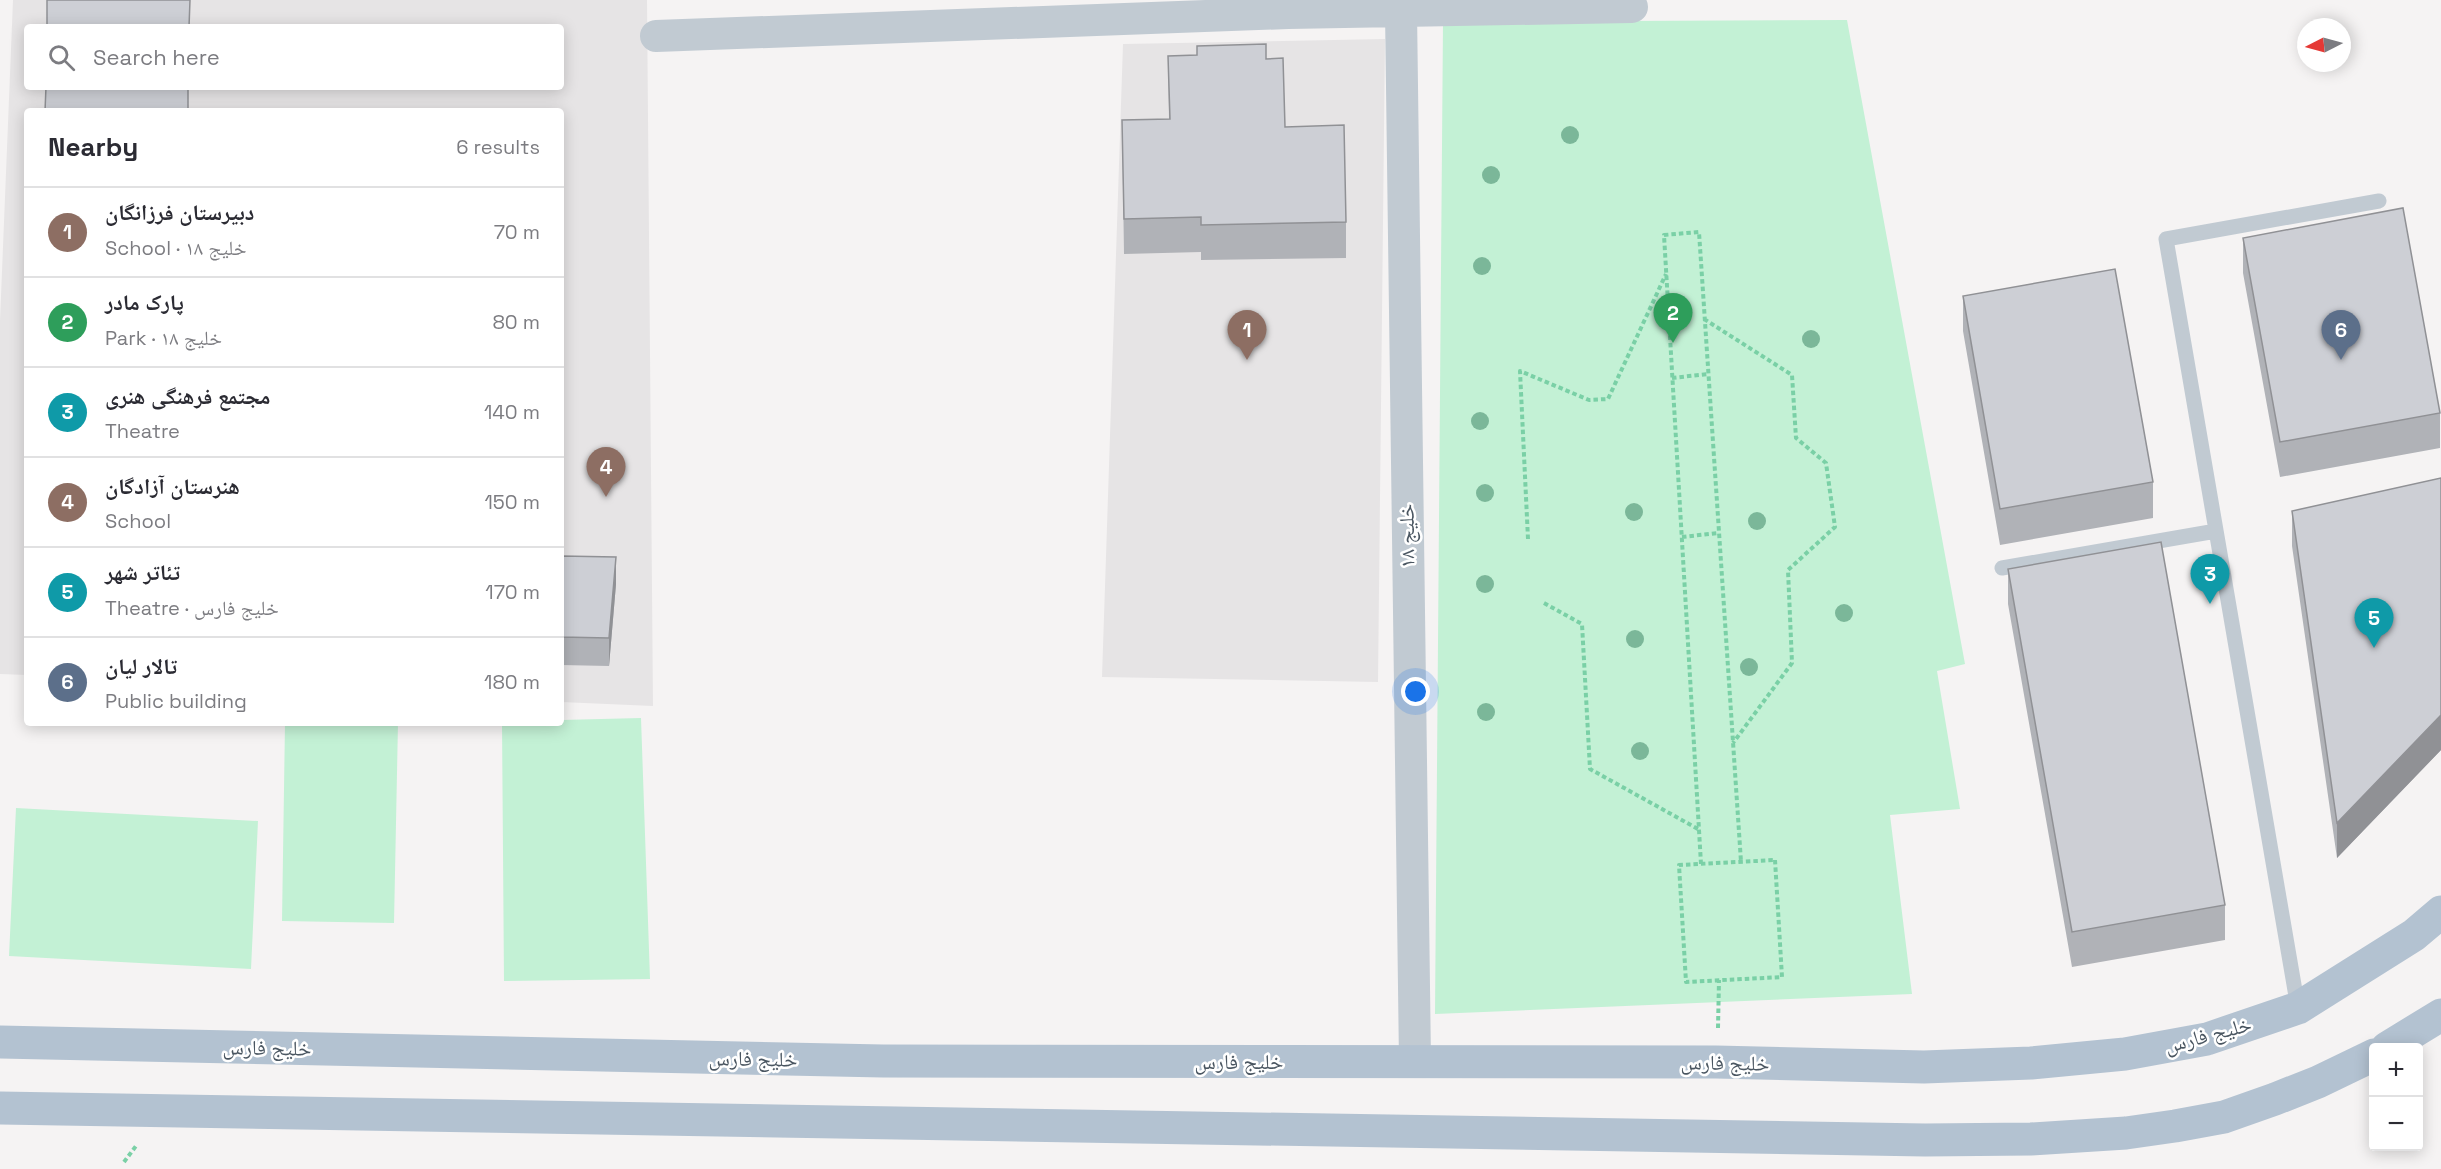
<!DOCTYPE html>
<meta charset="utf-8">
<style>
body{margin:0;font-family:"Space Grotesk","Noto Naskh Arabic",sans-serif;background:#f7f7f7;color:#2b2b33}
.controls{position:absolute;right:18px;bottom:18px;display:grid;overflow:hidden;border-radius:6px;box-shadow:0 3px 15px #0003}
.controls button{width:54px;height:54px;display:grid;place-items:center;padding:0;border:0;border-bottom:2px solid #e1e1e2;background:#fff;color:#2b2b33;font:30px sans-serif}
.compass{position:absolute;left:2297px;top:18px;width:54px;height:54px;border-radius:50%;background:#fff;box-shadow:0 3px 15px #0003;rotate:264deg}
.you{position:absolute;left:1416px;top:692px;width:21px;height:21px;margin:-15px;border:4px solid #fff;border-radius:50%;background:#1a73e8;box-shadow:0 0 0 9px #1a73e833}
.badge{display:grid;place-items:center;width:39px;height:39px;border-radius:50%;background:#db2777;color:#fff;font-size:20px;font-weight:700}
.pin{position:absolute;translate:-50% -50px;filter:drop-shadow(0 2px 3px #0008)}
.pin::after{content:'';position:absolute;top:32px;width:21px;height:18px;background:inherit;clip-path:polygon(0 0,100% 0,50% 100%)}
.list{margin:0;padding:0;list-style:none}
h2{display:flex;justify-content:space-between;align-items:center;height:78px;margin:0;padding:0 24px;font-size:26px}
h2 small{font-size:20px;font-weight:400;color:#7c7c81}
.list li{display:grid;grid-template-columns:39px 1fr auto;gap:18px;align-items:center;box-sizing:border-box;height:90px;padding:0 24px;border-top:2px solid #e1e1e2}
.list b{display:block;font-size:22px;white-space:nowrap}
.list p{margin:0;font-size:20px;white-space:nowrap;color:#7c7c81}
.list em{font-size:20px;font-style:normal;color:#7c7c81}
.icon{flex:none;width:33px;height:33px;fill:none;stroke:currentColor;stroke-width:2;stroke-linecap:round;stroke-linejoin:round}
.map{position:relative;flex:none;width:2441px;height:1169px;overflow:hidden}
.search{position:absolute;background:#fff;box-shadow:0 3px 15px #0003;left:24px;top:24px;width:540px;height:66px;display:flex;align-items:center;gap:15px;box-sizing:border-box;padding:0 21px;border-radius:6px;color:#7c7c81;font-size:22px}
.panel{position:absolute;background:#fff;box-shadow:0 3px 15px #0003;left:24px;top:108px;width:540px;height:618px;border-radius:6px}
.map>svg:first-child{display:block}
.education{fill:#e6e4e5;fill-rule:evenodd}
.green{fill:#c3f1d5}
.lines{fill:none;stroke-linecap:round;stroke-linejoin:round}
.path{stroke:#7ad0a6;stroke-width:4;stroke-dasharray:4.5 3;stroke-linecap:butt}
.service{stroke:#c1cad2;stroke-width:15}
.minor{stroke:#c1cad2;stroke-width:32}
.primary{stroke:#b3c2d1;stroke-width:33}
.tree{fill:#7bb799}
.wall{fill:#b0b2b7}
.shaded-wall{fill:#909195}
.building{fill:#cdcfd5;stroke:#909195;stroke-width:1.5}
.labels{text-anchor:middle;stroke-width:5;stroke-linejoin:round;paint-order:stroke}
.street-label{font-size:21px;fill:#4a5661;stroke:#fff}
</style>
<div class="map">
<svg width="2441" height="1169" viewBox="0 0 2441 1169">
<rect width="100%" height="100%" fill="#f5f3f3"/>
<path class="education" d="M13,0H647L653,706L561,702V111H27V675L0,674V321ZM27,27H561V87H27Z
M1385,39L1378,682L1102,677L1123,44Z"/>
<path class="green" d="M1847,20L1965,664L1937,671L1960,809L1890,815L1912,994L1435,1014L1443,22Z
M641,718L650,979L504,981L502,723H561V720Z
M285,723H398L394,923L282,921Z
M16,808L258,821L251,969L9,956Z"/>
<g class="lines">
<path class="path" d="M1704,319L1792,375L1796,438L1826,463L1835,527L1788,570L1792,663L1733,743
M1672,378L1708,374
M1682,537L1718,533
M1528,539L1520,371L1589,400L1608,399L1666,274
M1544,603L1582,624L1590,769L1698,829
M1775,860L1782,977L1686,982L1679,865Z
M1701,864L1664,235L1699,232L1741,862
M1718,1028L1719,980
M124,1162L136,1146"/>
<path class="service" d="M2002,568L2216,531
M2298,1008L2166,239L2379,201"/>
<path class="minor" d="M1401,11L1415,1062
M656,36L1288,13L1632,7"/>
<path class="primary" d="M0,1042L883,1061L1716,1062L1924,1067L2031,1063L2125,1054L2207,1039L2298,1008L2414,935L2441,912
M2387,1048L2441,1015
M0,1108L1925,1140L2031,1139L2126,1133L2175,1126L2224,1117L2275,1099L2318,1082L2374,1055"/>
</g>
<g class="tree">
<circle cx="1570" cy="135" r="9"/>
<circle cx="1491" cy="175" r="9"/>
<circle cx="1482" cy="266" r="9"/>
<circle cx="1811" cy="339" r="9"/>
<circle cx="1480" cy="421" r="9"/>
<circle cx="1485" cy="493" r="9"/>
<circle cx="1634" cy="512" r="9"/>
<circle cx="1757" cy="521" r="9"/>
<circle cx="1485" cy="584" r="9"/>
<circle cx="1844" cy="613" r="9"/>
<circle cx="1635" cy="639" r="9"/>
<circle cx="1749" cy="667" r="9"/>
<circle cx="1486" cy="712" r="9"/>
<circle cx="1640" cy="751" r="9"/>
</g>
<path class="wall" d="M1168,56L1266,59L1285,127L1346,222V258L1201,260V252L1124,254L1122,120L1169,119Z
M2243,238L2440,413V448L2280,477L2243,273Z
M1963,296L2153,482V518L2000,545L1963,331Z
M2441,478V750L2337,858L2292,546V511Z
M561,556L616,584L609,666L561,665Z
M2008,569L2225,905V940L2072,967L2008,604Z"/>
<path class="shaded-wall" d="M616,557V584L609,666V638Z
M2441,715V750L2337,858V823Z"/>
<path class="building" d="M47,0H190L189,27H47Z
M1266,44V59L1283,58L1285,127L1344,125L1346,222L1201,225V217L1124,219L1122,120L1170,119L1168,56L1197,55V46Z
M46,87H188V111H45Z
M2403,208L2440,413L2280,442L2243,238Z
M2115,269L2153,482L2000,509L1963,296Z
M2441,478V715L2337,823L2292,511Z
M2161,542L2225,905L2072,932L2008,569Z
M561,556L616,557L609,638L561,637Z"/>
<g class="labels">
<g class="street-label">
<text transform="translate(1407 536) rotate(-91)" y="7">خلیج ۱۸</text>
<text transform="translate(2208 1035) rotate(-15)" y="7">خلیج فارس</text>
<text transform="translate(267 1048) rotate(1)" y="7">خلیج فارس</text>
<text transform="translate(753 1059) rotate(1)" y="7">خلیج فارس</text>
<text x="1239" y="1069">خلیج فارس</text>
<text transform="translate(1725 1063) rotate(1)" y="7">خلیج فارس</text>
</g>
</g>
</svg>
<div class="controls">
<button>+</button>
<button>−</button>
</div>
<svg class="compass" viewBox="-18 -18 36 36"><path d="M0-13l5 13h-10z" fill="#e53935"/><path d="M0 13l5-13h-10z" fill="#7c7c81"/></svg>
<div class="you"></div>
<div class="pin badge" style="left:1247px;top:360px;background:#8d6e63">1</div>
<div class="pin badge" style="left:1673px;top:343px;background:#2e9e5b">2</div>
<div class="pin badge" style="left:2210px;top:604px;background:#0f9aa8">3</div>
<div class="pin badge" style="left:606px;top:497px;background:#8d6e63">4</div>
<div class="pin badge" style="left:2374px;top:648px;background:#0f9aa8">5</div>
<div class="pin badge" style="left:2341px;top:360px;background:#5c6f8a">6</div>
<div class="search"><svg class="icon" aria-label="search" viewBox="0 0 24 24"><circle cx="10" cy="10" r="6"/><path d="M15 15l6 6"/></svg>Search here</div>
<section class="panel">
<h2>Nearby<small>6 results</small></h2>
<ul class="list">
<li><span class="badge" style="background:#8d6e63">1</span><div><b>دبیرستان فرزانگان</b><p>School · خلیج ۱۸</p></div><em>70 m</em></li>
<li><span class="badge" style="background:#2e9e5b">2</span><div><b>پارک مادر</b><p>Park · خلیج ۱۸</p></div><em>80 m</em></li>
<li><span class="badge" style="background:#0f9aa8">3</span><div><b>مجتمع فرهنگی هنری</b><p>Theatre</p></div><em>140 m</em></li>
<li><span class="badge" style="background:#8d6e63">4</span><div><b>هنرستان آزادگان</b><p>School</p></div><em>150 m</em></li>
<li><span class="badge" style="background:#0f9aa8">5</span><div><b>تئاتر شهر</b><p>Theatre · خلیج فارس</p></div><em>170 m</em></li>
<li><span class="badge" style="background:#5c6f8a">6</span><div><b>تالار لیان</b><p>Public building</p></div><em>180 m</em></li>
</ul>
</section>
</div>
